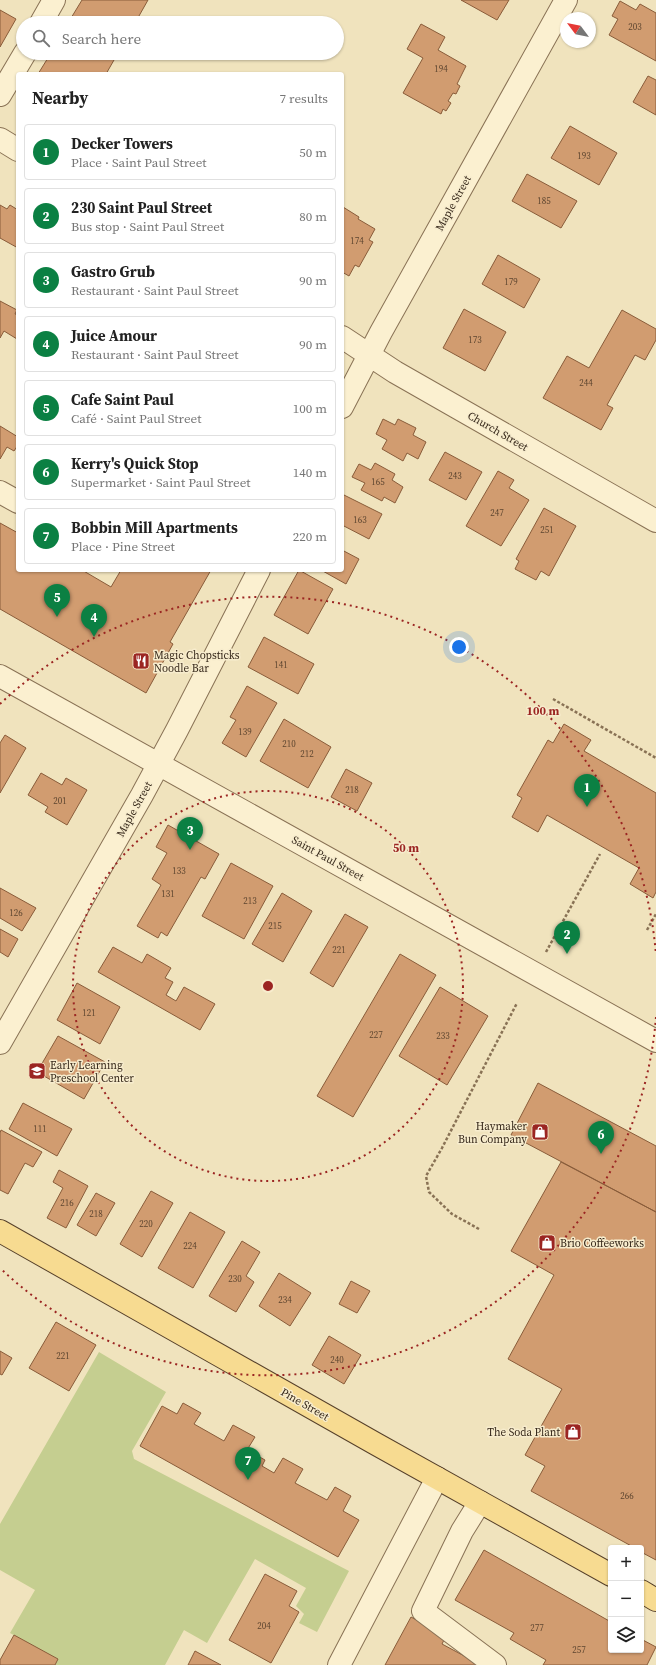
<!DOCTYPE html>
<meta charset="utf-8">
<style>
body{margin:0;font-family:"Source Serif 4",serif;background:#f6f6f6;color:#222}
.controls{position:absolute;right:12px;bottom:12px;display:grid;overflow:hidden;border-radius:4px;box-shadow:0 1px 3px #0004}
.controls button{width:36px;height:36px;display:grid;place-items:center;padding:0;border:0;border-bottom:1px solid #e0e0e0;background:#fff;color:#222;font:20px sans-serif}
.compass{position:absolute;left:560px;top:12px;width:36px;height:36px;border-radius:50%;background:#fff;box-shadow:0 1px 3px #0004;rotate:302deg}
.you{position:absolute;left:459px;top:647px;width:14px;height:14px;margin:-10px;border:3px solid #fff;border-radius:50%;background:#1a73e8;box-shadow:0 0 0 6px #1a73e833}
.badge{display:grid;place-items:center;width:26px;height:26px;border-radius:50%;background:#0b8043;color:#fff;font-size:13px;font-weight:700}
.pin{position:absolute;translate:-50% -33px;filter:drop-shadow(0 1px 2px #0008)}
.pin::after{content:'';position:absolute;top:21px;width:14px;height:12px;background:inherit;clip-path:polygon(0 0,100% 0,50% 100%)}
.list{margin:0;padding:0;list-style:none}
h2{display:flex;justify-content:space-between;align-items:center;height:52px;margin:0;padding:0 16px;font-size:17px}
h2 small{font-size:13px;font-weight:400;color:#767676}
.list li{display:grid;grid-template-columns:26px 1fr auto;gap:12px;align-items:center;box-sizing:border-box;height:56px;margin:0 8px 8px;padding:0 8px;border:1px solid #e0e0e0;border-radius:4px}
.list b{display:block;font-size:15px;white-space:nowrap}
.list p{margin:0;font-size:13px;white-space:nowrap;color:#767676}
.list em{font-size:13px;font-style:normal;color:#767676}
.icon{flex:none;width:22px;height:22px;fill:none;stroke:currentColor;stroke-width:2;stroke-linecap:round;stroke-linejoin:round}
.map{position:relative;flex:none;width:656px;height:1665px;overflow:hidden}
.search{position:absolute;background:#fff;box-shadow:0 1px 3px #0004;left:16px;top:16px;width:328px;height:44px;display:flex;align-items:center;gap:10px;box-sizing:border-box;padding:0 14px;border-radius:22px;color:#767676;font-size:15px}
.panel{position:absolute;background:#fff;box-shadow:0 1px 3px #0004;left:16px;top:72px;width:328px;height:500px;border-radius:4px}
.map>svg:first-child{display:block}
.green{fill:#c5ce90}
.building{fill:#d19c70;stroke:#895c3a}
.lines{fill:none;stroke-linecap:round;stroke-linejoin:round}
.minor-casing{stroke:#897255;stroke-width:24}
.major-casing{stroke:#56402a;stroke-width:24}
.path{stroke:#897255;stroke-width:2.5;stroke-dasharray:3 2;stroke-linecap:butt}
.minor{stroke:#fbf0d0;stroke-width:22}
.major{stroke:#f7db91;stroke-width:22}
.ring{fill:none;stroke:#9b2522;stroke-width:2;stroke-dasharray:2 4}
.labels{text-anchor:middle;stroke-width:3;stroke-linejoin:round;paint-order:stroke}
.number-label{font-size:9px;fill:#5e4630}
.street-label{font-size:11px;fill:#37291b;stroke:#f7eccd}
.poi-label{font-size:11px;fill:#37291b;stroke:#f7eccd;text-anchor:start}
.centre{fill:#9b2522;stroke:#f7eccd;stroke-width:2}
.ring-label{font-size:12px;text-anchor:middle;font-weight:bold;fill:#9b2522;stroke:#f7eccd;stroke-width:3;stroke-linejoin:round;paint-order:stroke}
</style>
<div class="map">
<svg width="656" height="1665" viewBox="0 0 656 1665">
<rect width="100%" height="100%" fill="#f0e3bd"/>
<path class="green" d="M99,1352L166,1392L132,1451L134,1459L349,1571L317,1632L299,1623L304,1614L296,1606L306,1588L255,1559L207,1643L184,1630L165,1665H55L57,1659L10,1633L35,1590L0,1570V1524Z"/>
<path class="building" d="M82,0H148L135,23H68Z
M461,0H509L497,20Z
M620,1L636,10L640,4L656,13V61L609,35L618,19L612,16Z
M0,10L16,19L0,47Z
M421,24L445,37L438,50L466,66L457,84L460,86L456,94L453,93L448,101L451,103L446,111L443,109L441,114L403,93L423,58L407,49Z
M51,53H118L106,74H38Z
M648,76L656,80V115L633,102Z
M570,126L617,153L599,185L551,158Z
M527,174L577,201L561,228L512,201Z
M0,205L7,209L10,205L18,210V248L0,238Z
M343,207L359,217L358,219L375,229L369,240L373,242L359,267L355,265L349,276L342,272Z
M498,255L540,279L524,308L482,284Z
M0,301L17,310L15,314L18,315L17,339L4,331L0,338Z
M464,309L506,332L485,371L443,348Z
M622,310L656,329V340L645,360L635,355L607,405L613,408L601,430L543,398L567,356L589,368Z
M383,419L395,425L398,419L416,428L413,435L426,442L418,459L407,453L403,461L382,449L387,440L376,434Z
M0,426L18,437V445L14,451L7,447L0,459Z
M445,452L482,472L466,500L429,480Z
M375,463L395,474L392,480L403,487L395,503L384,497L382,501L361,490L365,483L352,477L359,464L371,470Z
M498,471L514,480L509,488L529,500L501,546L466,526Z
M342,494L382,514L369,539L342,525Z
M544,508L576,526L549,576L541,571L536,580L515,569L519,561L516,559Z
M0,523L18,533V570H82L111,587L121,570H211L170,642L173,644L146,693L0,609Z
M342,550L359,559L346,584L321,570H342Z
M299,570L333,589L308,634L274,615Z
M264,637L314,664L298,694L248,667Z
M247,686L277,703L246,757L222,743L236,720L230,717Z
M284,719L331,747L308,788L260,761Z
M564,724L591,740L584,751L656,793V892L653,898L630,884L639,868L547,815L538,832L512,817L522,798L517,795L548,740L553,743Z
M5,735L26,748L0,793V743Z
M346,769L372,783L357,811L331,797Z
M41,773L62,785L66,778L87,790L67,825L45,812L48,807L28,795Z
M168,825L219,854L205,879L201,877L167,936L161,932L158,938L137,926L161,885L152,879L167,853L156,847Z
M231,863L273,886L244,939L202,916Z
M0,888L36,908L22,931L0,918Z
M282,893L312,911L283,962L252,944Z
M345,914L368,927L333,987L310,973Z
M0,929L18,939L8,957L0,952Z
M113,947L142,963L147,954L171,968L165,978L173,982L166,995L176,1001L184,987L215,1004L200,1030L98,972Z
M400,954L436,975L353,1117L317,1096Z
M77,983L120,1007L100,1044L57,1020Z
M440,987L488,1016L447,1085L399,1056Z
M58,1036L105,1062L84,1099L37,1072Z
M538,1083L656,1146V1212L511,1135Z
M23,1103L72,1129L57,1156L9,1129Z
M1,1130L42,1152L33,1167L25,1163L8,1194L0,1190V1133Z
M561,1162L656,1212V1560L641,1552V1548H635L531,1491L545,1466L525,1455L562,1389L508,1359L554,1275L511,1251Z
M59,1170L88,1186L66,1228L47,1218L63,1188L53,1182Z
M151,1191L173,1203L142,1257L120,1244Z
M96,1193L115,1203L96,1236L77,1225Z
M190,1212L225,1232L193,1288L158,1268Z
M242,1241L260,1252L246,1276L254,1282L236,1312L209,1296Z
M279,1273L311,1293L290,1326L259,1306Z
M351,1281L370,1291L357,1313L339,1304Z
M56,1322L96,1345L69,1391L29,1368Z
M329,1336L361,1355L344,1384L312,1365Z
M0,1351L12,1358L2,1375L0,1374Z
M183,1403L201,1413L194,1424L224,1441L233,1425L255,1437L247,1450L265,1460L262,1466L274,1473L283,1458L303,1469L295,1483L327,1500L335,1487L351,1496L343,1511L359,1520L338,1557L140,1446L162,1406L177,1414Z
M484,1550L611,1622V1650H641V1639L656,1647L647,1665H543L546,1660L510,1639L514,1633L455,1600Z
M265,1574L297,1591L289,1606L299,1612L271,1663L229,1640Z
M411,1617L446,1636L442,1644L481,1665H385Z
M14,1635L58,1659L55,1665H0V1660Z
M195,1651L221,1665H188Z"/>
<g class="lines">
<g class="minor-casing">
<path id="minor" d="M41,23L54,0
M0,95L25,53
M0,139L18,150
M342,337L395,372L656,521
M342,407L381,332L566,0
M0,492L18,502
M0,676L656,1041
M0,1043L142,795L177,730L259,570
M480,1502L462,1531L423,1611L495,1665
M339,1665L437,1478"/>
</g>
<g class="major-casing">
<path id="major" d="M0,1231L376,1444L611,1575
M641,1591L656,1600"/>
</g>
<path class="path" d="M553,699L656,758
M647,930L656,914
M546,952L600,854
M479,1229L452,1214L429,1192L426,1176L442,1148L517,1003"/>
<use href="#minor" class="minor"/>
<use href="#major" class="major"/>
</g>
<g class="ring">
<circle cx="268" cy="986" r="195"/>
<path d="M656 1017A389 389 0 0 1 0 1268M0 704A389 389 0 0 1 656 955"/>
</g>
<defs>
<g id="restaurant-square" transform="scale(0.9)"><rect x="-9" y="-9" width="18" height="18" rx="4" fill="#9b2522" stroke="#f7eccd"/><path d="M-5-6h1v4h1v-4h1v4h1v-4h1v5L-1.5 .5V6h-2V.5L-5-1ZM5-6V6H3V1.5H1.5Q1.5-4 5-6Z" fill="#fff"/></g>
<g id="school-square" transform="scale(0.9)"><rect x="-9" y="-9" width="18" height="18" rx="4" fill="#9b2522" stroke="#f7eccd"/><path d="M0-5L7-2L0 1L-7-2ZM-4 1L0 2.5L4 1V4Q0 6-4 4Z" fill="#fff"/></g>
<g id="shop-square" transform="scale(0.9)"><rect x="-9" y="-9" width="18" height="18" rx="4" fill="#9b2522" stroke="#f7eccd"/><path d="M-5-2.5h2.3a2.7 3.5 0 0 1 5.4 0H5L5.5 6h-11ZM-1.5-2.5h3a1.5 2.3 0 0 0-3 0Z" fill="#fff"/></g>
</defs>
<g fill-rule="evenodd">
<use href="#restaurant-square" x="141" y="661"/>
<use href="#school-square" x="37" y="1071"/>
<use href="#shop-square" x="540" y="1132"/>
<use href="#shop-square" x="547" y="1243"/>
<use href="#shop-square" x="573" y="1432"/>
</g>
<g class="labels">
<g class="number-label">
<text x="635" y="30">203</text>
<text x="441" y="72">194</text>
<text x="584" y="159">193</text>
<text x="544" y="204">185</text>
<text x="357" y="244">174</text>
<text x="511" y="285">179</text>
<text x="475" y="343">173</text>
<text x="586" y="386">244</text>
<text x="455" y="479">243</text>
<text x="378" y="485">165</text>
<text x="497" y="516">247</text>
<text x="360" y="523">163</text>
<text x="547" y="533">251</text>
<text x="281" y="668">141</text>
<text x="245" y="735">139</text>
<text x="289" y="747">210</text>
<text x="307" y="757">212</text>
<text x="352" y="793">218</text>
<text x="60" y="804">201</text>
<text x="179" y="874">133</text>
<text x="168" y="897">131</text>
<text x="250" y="904">213</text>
<text x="16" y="916">126</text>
<text x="275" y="929">215</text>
<text x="339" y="953">221</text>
<text x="89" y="1016">121</text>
<text x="376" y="1038">227</text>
<text x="443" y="1039">233</text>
<text x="40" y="1132">111</text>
<text x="67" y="1206">216</text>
<text x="96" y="1217">218</text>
<text x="146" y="1227">220</text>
<text x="190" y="1249">224</text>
<text x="235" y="1282">230</text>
<text x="285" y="1303">234</text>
<text x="63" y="1359">221</text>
<text x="337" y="1363">240</text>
<text x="627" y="1499">266</text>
<text x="264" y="1629">204</text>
<text x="537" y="1631">277</text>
<text x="579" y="1653">257</text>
</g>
<g class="street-label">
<text transform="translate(453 203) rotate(-61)" y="4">Maple Street</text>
<text transform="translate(498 431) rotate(30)" y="4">Church Street</text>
<text transform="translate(134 809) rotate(-61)" y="4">Maple Street</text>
<text transform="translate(328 858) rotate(29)" y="4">Saint Paul Street</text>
<text transform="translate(305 1404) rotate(30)" y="4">Pine Street</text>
</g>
<g class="poi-label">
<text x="154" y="659">Magic Chopsticks<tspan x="154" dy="13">Noodle Bar</tspan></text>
<text x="50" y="1069">Early Learning<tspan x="50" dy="13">Preschool Center</tspan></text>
<text x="527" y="1130" text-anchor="end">Haymaker<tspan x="527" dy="13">Bun Company</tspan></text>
<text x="560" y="1247">Brio Coffeeworks</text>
<text x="560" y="1436" text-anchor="end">The Soda Plant</text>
</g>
</g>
<circle cx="268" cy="986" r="6" class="centre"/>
<g class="ring-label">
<text x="543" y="715">100 m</text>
<text x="406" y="852">50 m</text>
</g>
</svg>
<div class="controls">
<button>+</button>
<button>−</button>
<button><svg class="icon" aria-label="layers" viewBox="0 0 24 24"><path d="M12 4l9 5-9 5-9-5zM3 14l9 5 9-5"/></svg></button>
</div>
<svg class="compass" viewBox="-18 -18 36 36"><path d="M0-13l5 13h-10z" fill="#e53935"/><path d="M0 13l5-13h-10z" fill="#767676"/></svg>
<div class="you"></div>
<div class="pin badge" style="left:587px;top:807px">1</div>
<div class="pin badge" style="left:567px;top:954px">2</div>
<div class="pin badge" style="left:190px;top:850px">3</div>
<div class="pin badge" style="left:94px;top:637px">4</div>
<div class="pin badge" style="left:57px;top:617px">5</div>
<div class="pin badge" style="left:601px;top:1154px">6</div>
<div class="pin badge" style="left:248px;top:1480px">7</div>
<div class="search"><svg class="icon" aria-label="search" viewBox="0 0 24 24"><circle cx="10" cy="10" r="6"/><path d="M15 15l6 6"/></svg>Search here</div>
<section class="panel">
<h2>Nearby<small>7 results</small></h2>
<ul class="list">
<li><span class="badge">1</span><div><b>Decker Towers</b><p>Place · Saint Paul Street</p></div><em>50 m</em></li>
<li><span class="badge">2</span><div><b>230 Saint Paul Street</b><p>Bus stop · Saint Paul Street</p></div><em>80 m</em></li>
<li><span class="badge">3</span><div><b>Gastro Grub</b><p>Restaurant · Saint Paul Street</p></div><em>90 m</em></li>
<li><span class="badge">4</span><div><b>Juice Amour</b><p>Restaurant · Saint Paul Street</p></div><em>90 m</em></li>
<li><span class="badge">5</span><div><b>Cafe Saint Paul</b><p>Café · Saint Paul Street</p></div><em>100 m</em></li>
<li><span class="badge">6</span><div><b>Kerry's Quick Stop</b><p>Supermarket · Saint Paul Street</p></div><em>140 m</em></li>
<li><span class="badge">7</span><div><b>Bobbin Mill Apartments</b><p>Place · Pine Street</p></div><em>220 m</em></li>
</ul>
</section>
</div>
